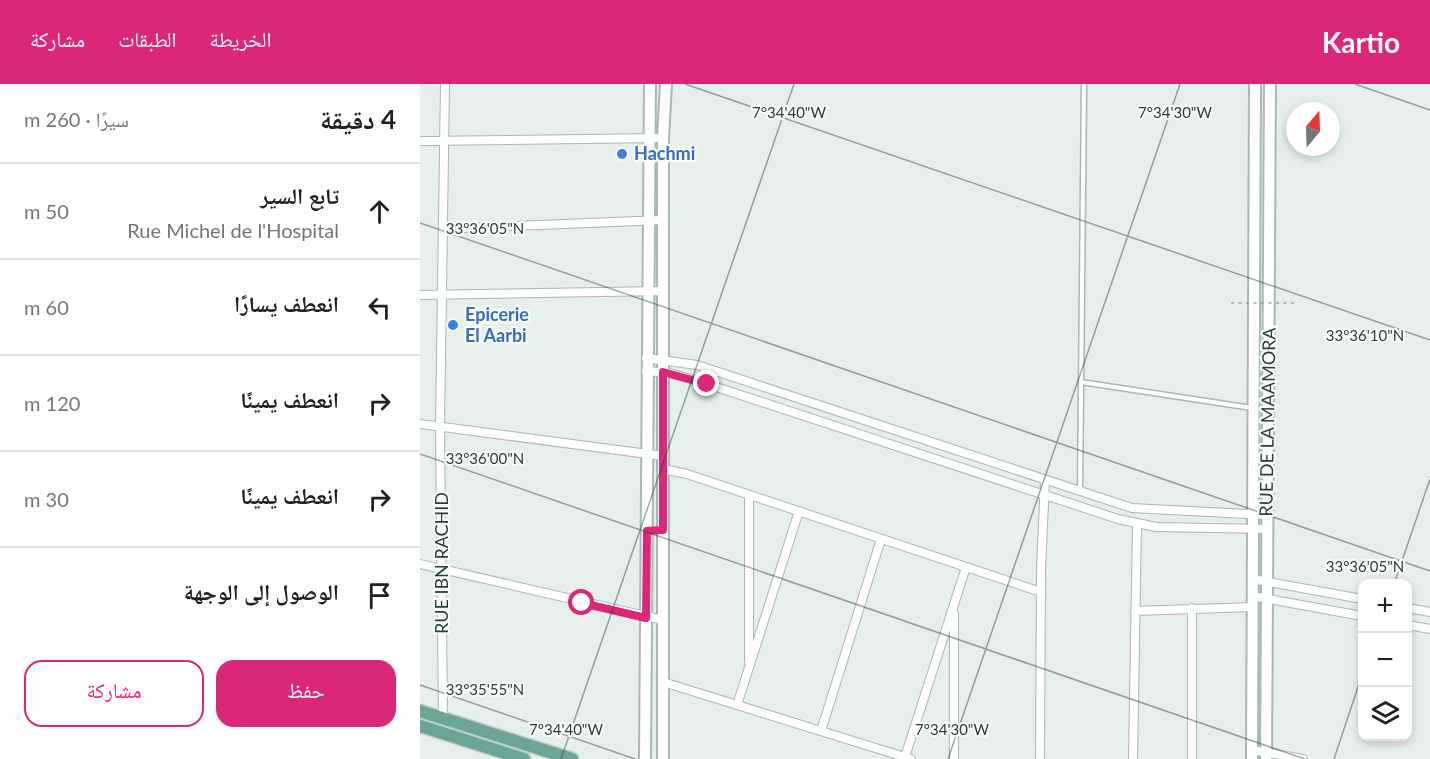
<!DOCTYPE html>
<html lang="ar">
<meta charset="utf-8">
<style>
body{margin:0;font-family:Lato,"Noto Naskh Arabic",sans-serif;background:#f2f2f2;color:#202124;direction:rtl}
.controls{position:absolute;right:18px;bottom:18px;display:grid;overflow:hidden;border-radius:12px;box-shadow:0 3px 9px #0003}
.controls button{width:54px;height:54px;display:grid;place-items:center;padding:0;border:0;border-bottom:2px solid #e0e0e0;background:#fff;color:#202124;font:30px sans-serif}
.compass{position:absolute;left:866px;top:18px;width:54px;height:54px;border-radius:50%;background:#fff;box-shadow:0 3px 9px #0003;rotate:19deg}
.stop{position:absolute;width:18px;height:18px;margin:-14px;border:4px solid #db2777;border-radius:50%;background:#fff}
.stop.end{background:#db2777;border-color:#fff;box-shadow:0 2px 6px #0008}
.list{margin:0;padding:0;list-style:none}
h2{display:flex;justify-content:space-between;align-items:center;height:78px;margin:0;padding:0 24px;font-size:26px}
h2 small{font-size:20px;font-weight:400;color:#757577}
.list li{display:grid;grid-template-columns:39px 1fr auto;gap:18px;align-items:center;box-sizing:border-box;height:96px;padding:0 24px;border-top:2px solid #e0e0e0}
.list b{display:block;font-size:22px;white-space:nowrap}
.list p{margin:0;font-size:20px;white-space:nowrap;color:#757577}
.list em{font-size:20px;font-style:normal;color:#757577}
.actions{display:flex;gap:12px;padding:18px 24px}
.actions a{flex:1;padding:14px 0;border:2px solid #db2777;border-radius:18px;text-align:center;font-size:21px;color:#db2777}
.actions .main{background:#db2777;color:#fff}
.icon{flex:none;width:33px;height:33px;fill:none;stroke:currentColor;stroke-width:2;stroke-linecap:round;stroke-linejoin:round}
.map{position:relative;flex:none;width:1010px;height:675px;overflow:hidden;direction:ltr}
header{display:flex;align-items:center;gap:36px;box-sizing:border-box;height:84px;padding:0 30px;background:#db2777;color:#fff}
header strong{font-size:28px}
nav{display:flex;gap:33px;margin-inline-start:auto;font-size:21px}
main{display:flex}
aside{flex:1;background:#fff}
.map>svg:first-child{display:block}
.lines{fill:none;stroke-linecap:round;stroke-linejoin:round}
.lane-casing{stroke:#a8b8b2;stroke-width:7}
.street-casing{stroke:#a8b8b2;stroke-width:10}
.secondary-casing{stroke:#a4bbb3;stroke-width:14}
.primary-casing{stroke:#c2cac8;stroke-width:15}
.lane{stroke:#fff;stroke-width:4}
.street{stroke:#fff;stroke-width:8}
.secondary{stroke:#fff;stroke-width:10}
.primary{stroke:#6aa596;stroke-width:12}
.path-bridge{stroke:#86b3a5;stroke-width:1.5;stroke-dasharray:3 4.5;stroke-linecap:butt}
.route{stroke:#db2777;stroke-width:8}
.ticks{fill:none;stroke:#24423a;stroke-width:1.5;stroke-opacity:0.45}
.shop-dot{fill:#3f7fe0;stroke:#f7fbf9;stroke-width:2}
.labels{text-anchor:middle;stroke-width:4.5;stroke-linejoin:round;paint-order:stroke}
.shop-label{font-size:18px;font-weight:bold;fill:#366cbe;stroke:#f7fbf9;text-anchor:start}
.street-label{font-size:18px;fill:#24423a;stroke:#f7fbf9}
.ticks-label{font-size:15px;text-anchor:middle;fill:#24423a;stroke:#f7fbf9;stroke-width:4.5;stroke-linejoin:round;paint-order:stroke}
</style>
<header>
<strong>Kartio</strong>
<nav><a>الخريطة</a><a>الطبقات</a><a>مشاركة</a></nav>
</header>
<main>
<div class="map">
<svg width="1010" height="675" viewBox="0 0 1010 675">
<rect width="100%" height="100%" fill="#e6efeb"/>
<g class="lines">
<g class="lane-casing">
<path id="lane" d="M661,298L832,324
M660,407L664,0"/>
</g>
<g class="street-casing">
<path id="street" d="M0,57L243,54
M23,145L243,136
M0,211L244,207
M226,274L277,281L712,424L847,431
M226,287L250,289L287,300L698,435L736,443L847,445
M0,340L243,372
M243,385L267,390L621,508
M0,480L243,536
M832,495L942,515
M832,512L942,532
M988,524L1010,528
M715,527L832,523
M534,530V675
M988,541L1010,545
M329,577V411
M243,598L491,675
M317,621L379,427
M23,634L20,342L25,0
M401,647L461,455
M832,666L883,675
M485,673L546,483
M620,675L621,486L625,396
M713,675L717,440
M772,675V524"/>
</g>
<g class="secondary-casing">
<path id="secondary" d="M225,675L230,0
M243,675V54L246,0
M832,675L835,0
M846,675L850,0"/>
</g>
<g class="primary-casing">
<path id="primary" d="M0,627L152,675
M0,642L104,675"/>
</g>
<use href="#lane" class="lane"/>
<use href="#street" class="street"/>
<use href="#secondary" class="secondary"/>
<use href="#primary" class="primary"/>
<path class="path-bridge" d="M811,219H874"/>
</g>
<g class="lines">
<path class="route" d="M162,519L226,534L227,447L243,446V288L287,300"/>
</g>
<path class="ticks" d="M265,0L1010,256M935,0L1010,26M0,139L1010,487M0,370L885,675M974,500L1010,395M0,601L215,675M141,675L374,0M528,675L760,0M914,675L942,591"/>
<g class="shop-dot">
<circle cx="202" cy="70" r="6"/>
<circle cx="33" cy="241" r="6"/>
</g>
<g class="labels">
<g class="shop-label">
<text x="214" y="76">Hachmi</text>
<text x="45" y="237">Epicerie<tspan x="45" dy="21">El Aarbi</tspan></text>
</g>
<g class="street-label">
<text transform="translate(848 338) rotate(-89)" y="6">RUE DE LA MAAMORA</text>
<text transform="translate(22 479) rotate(-90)" y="6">RUE IBN RACHID</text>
</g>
</g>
<g class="ticks-label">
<text x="369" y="34">7°34'40"W</text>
<text x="755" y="34">7°34'30"W</text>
<text x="65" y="150">33°36'05"N</text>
<text x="945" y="257">33°36'10"N</text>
<text x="65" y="380">33°36'00"N</text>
<text x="945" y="488">33°36'05"N</text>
<text x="65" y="611">33°35'55"N</text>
<text x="146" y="651">7°34'40"W</text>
<text x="532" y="651">7°34'30"W</text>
</g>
</svg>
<div class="controls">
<button>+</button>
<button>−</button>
<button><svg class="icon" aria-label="layers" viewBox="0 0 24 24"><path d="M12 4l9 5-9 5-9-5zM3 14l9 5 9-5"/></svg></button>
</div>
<svg class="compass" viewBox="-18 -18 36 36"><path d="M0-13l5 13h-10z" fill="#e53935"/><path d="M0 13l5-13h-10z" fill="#757577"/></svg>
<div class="stop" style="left:162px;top:519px"></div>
<div class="stop end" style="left:287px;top:300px"></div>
</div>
<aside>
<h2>4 دقيقة<small>سيرًا · 260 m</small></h2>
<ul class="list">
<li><svg class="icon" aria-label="ahead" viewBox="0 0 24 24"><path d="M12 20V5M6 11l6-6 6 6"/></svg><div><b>تابع السير</b><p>Rue Michel de l'Hospital</p></div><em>50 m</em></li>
<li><svg class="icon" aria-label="left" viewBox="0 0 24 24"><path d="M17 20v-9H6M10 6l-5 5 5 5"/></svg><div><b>انعطف يسارًا</b></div><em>60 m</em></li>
<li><svg class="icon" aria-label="right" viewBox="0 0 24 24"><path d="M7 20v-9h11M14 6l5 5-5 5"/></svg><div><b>انعطف يمينًا</b></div><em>120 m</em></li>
<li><svg class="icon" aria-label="right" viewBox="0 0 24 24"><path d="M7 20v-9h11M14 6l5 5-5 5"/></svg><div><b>انعطف يمينًا</b></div><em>30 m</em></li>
<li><svg class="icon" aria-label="arrive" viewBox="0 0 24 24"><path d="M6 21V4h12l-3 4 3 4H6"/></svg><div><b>الوصول إلى الوجهة</b></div></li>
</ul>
<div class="actions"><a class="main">حفظ</a><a>مشاركة</a></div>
</aside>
</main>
